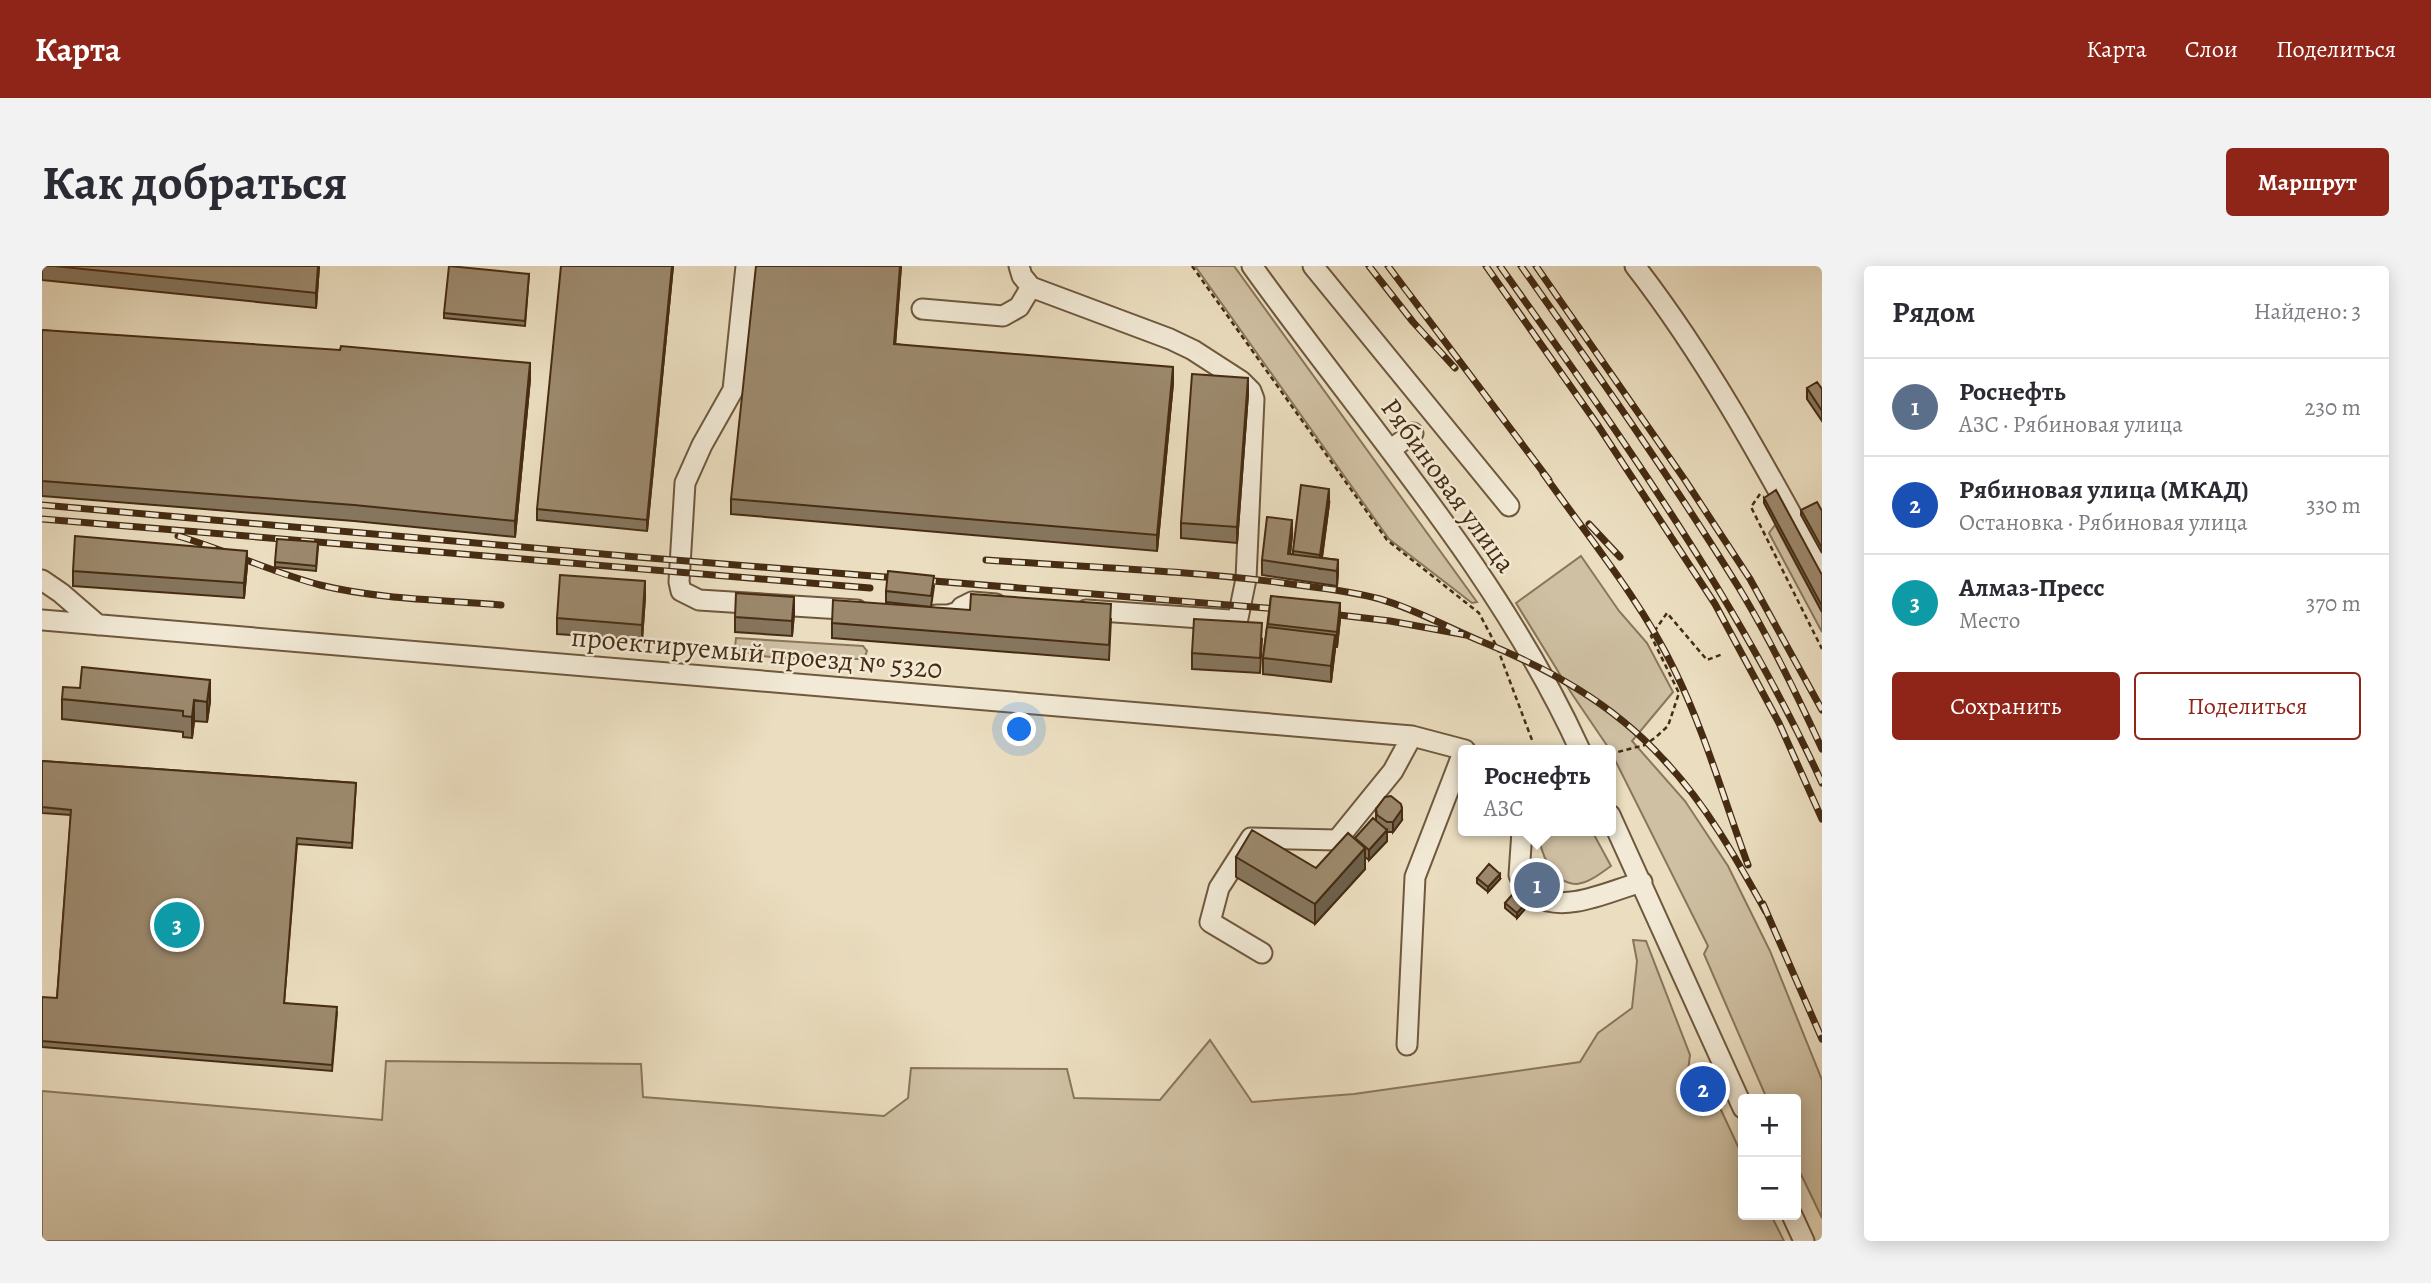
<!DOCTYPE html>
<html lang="ru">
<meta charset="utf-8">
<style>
body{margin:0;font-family:Alegreya,serif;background:#f2f2f3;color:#2b2b33}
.controls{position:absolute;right:21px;bottom:21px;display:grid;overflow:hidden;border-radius:7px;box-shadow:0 4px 18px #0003}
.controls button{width:63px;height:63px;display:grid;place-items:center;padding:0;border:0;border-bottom:2px solid #e1e1e2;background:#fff;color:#2b2b33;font:35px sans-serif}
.you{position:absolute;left:978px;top:464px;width:24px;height:24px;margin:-18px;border:5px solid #fff;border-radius:50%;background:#1a73e8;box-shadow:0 0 0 10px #1a73e833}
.badge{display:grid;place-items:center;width:46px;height:46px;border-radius:50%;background:#8f2418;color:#fff;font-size:23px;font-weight:700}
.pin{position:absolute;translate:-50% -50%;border:4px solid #fff;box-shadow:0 2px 7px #0006}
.popup{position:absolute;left:1416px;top:479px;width:158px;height:91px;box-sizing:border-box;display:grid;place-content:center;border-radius:7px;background:#fff;filter:drop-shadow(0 2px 5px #0005);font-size:23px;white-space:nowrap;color:#7c7c81}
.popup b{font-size:26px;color:#2b2b33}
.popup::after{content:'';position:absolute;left:50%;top:100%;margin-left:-14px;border:14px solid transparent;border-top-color:#fff}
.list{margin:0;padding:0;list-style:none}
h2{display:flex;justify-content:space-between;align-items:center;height:91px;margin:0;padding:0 28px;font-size:30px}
h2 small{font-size:23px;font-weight:400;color:#7c7c81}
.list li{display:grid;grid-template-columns:46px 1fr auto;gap:21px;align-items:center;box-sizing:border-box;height:98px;padding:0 28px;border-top:2px solid #e1e1e2}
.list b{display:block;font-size:26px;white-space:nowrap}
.list p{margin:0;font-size:23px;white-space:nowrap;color:#7c7c81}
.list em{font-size:23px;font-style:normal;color:#7c7c81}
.actions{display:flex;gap:14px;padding:21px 28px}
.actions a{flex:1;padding:16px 0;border:2px solid #8f2418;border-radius:7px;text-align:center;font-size:24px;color:#8f2418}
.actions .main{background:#8f2418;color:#fff}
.map{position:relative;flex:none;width:1780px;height:975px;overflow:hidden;border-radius:7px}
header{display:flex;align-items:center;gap:42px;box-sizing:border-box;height:98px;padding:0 35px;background:#8f2418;color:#fff}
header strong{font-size:33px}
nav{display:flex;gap:38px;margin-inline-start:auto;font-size:24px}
.intro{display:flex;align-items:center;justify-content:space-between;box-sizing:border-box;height:168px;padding:0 42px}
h1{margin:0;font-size:49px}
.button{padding:18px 32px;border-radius:7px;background:#8f2418;color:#fff;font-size:24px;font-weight:700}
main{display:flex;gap:42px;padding:0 42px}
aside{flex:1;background:#fff;border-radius:7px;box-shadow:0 4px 18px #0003}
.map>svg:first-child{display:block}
.green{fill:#cfc0a3;stroke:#8a765b;stroke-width:2}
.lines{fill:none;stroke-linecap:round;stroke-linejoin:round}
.minor-casing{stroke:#6f583e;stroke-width:23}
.path{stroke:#462c13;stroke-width:2.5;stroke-dasharray:5 3.5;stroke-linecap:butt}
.minor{stroke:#f2ead6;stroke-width:19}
.rail-casing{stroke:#462c13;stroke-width:7}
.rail{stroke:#f2ead6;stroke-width:4.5;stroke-dasharray:13;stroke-linecap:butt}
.wall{fill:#86765e;stroke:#462c13;stroke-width:2}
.shaded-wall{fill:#6d604c;stroke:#462c13;stroke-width:2}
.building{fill:#9c896d;stroke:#462c13;stroke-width:2}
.labels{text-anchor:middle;stroke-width:5;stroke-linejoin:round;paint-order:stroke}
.street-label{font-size:28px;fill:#462c13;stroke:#f2ead6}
</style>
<header>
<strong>Карта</strong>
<nav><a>Карта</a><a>Слои</a><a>Поделиться</a></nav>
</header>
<div class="intro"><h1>Как добраться</h1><a class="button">Маршрут</a></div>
<main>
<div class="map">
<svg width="1780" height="975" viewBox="0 0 1780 975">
<rect width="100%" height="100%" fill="#ebdec0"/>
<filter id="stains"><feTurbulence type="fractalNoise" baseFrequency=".00286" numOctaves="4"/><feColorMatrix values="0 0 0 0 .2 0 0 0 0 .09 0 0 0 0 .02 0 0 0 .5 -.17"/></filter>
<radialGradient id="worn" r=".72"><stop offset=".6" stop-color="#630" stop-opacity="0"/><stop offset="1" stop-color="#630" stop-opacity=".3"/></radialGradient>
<path class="green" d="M1153,0H1192L1435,336L1430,337L1347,273Z
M1733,259L1780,346V366L1727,267Z
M1539,290L1577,345L1605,377L1631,426L1590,475L1643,535L1686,600L1728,685L1780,814V952L1754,898V833H1725L1662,688L1666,680L1568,484L1530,428L1474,337Z
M694,372L821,380L825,385L823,390L817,393C794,392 705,396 693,381Z
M1497,565H1550L1569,600C1559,607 1547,617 1535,618C1510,618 1497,585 1497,565Z
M1591,674L1604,675L1648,789L1646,805L1660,832L1672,829L1701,891V949H1729L1742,975H0V825L340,854L344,795L599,798L601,831L842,850L866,832L869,802L1025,803L1032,832L1118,834L1168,774L1210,836L1312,828L1538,796L1556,767L1590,742L1595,695Z"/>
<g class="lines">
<g class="minor-casing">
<path id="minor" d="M704,0L691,124L660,179L643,217L637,316L639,325L657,334L815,344
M977,0L980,10L989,21L1128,73L1151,84L1199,115L1209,125L1212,133L1204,313L1196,352L1188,354L1044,344
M1210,0C1323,158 1457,306 1538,484
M1271,0L1467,240
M1593,0C1666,94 1723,200 1780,304
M880,43L961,50L977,41L989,21
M1348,184L1371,167
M0,314L19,327L56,359
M894,349H906L916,346L920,341L930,336L954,338
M0,354L1370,470L1423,484
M1568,549L1701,842
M1480,565L1477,609L1482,620
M1493,631C1526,647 1567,625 1600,616
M1220,687L1168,656L1177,622L1209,572L1295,574L1351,505L1370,470
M1365,779L1373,611L1422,484
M1750,949L1762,975"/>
</g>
<path class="path" d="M1150,0L1345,274L1437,347L1455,381L1490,474
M1718,228L1709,241L1780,383
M1568,488L1603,479L1614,471L1626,460L1637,427L1609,370L1625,347L1665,394L1681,388"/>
<use href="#minor" class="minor"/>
<g class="rail-casing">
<path id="rail" d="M1327,0L1371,56L1413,102
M1346,0L1507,214
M1444,0L1555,158L1673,338L1737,457L1780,553
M1458,0C1576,166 1695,332 1780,517
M1479,0C1554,106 1629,212 1697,322C1728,373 1755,429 1780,483
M1494,0L1643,214L1708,313L1780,444
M1501,207C1546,271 1598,333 1632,403C1663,466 1682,534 1706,599
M0,239L583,290L1249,344
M0,253L828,322
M1547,258L1578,291
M136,270C184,284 229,306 278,319C335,333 400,334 459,339
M944,294C1041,301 1138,304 1234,316C1269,321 1305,324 1338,333C1372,343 1403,360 1436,374C1506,402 1570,437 1621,493C1664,538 1694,592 1724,646
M1280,347L1348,355L1424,369
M1721,638L1780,773"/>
</g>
<use href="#rail" class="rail"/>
</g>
<path class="wall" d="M0,0H277L274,42L0,14Z
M631,0L605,265L495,254V243Z
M859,0L853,78L1131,117L1115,285L689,248V233Z
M487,8L483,60L402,52V47Z
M0,64L488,113L473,271L312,255L0,230Z
M1765,122L1780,123V155L1765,133Z
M1206,128L1195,277L1139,272V257Z
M1722,232L1780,309V346L1722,237Z
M1287,238L1280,292L1296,294L1295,320L1220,309V294L1250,269L1248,288H1251V285Z
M1759,244L1780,245V287L1759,249Z
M276,281L274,305L233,301V296Z
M205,300L202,332L31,320V305Z
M892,320L889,341L844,336V325Z
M1229,330L1298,353L1295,381H1293L1289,416L1221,408V392Z
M603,331L600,374L515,368V352Z
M928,344L1069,353L1067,394L790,372V357Z
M752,347L750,370L693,366V351Z
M1220,373L1218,407L1150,403V387Z
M20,433L168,435L165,456L152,455L150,472L141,471V466L20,453Z
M0,495L314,517L310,582L255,578L242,737L295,746L290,805L0,781V736L15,732L29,549L0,547Z
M1334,543L1360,554L1351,566H1345V575L1327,594L1323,591V603L1273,658L1194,611V591L1274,602L1313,574V572L1334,555Z
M1435,612L1458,613L1446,626L1435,617Z
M1510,612L1475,652L1463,642V637Z"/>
<path class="shaded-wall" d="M276,0H277L274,42V27Z
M630,0H631L605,265V254Z
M858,0H859L852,94V78Z
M488,97V113L473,271V255Z
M1131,101V117L1115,285V269Z
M1206,112V128L1195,277V261Z
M1287,223V238L1278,304V289Z
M1250,254V269L1247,298L1246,288Z
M205,285V300L202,332V317Z
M1296,294V309L1295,320V305Z
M603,315V331L600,374V359Z
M752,331V347L750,370V355Z
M1298,337V353L1295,381V366Z
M1293,369V384L1289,416V400Z
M168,414V435L165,456V436Z
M152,434V455L150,472V451Z
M1360,543V554L1351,566V556Z
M1345,564V575L1327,594V584Z
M1323,582V603L1273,658V638Z
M1510,607V612L1475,652V647Z
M1458,608V613L1446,626V621Z"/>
<path class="building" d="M12,0H276L274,27Z
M407,0L487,8L483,55L402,47Z
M519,0H630L605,254L495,243Z
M714,0H858L852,78L1131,101L1115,269L689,233Z
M0,64L298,84L299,80L488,97L473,255L312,239L0,215Z
M1150,108L1206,112L1195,261L1139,257Z
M1775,116L1780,123V145L1765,122Z
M1259,219L1287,223L1278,289L1251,285Z
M1734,224L1780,309V340L1722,232Z
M1775,236L1780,245V282L1759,244Z
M1225,251L1250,254L1246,288L1296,294L1295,305L1220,294Z
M33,270L205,285L202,317L31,305Z
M235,273L276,276L274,300L233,296Z
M846,305L892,310L889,330L844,325Z
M518,309L603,315L600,359L515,352Z
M694,327L752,331L750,355L693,351Z
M929,328L1069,338L1067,379L790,357L791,334L928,344Z
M1229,330L1298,337L1295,366L1226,358Z
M1152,353L1220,357L1218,392L1150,387Z
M1225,361L1293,369L1289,400L1221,392Z
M40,401L168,414L165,436L152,434L150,451L141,450V445L20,433L21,421L38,422Z
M0,495L314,517L310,577L255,572L242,737L295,741L290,799L0,775V731L15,732L29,544L0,541Z
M1349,530L1359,538L1360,543L1351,556H1345L1335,549L1334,543L1343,531Z
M1331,552L1345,564L1327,584L1313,572Z
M1210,564L1274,602L1306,567L1323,582L1273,638L1194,591Z
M1498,597L1510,607L1475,647L1463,637Z
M1447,598L1458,608L1446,621L1435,612Z"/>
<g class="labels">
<g class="street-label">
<text transform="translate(1407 219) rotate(54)" y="10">Рябиновая улица</text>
<text transform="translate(715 386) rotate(5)" y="10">проектируемый проезд № 5320</text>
</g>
</g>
<rect width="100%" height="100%" filter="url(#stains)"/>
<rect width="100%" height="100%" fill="url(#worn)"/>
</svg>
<div class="controls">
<button>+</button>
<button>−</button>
</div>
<div class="you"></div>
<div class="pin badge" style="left:1495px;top:619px;background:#5c6f8a">1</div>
<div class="popup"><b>Роснефть</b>АЗС</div>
<div class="pin badge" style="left:1661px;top:823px;background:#1a4fb4">2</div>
<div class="pin badge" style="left:135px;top:659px;background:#0f9aa8">3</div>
</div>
<aside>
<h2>Рядом<small>Найдено: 3</small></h2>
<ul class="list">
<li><span class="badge" style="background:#5c6f8a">1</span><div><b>Роснефть</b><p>АЗС · Рябиновая улица</p></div><em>230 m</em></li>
<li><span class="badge" style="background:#1a4fb4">2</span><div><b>Рябиновая улица (МКАД)</b><p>Остановка · Рябиновая улица</p></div><em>330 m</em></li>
<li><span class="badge" style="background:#0f9aa8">3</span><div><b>Алмаз-Пресс</b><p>Место</p></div><em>370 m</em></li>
</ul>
<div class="actions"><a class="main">Сохранить</a><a>Поделиться</a></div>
</aside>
</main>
